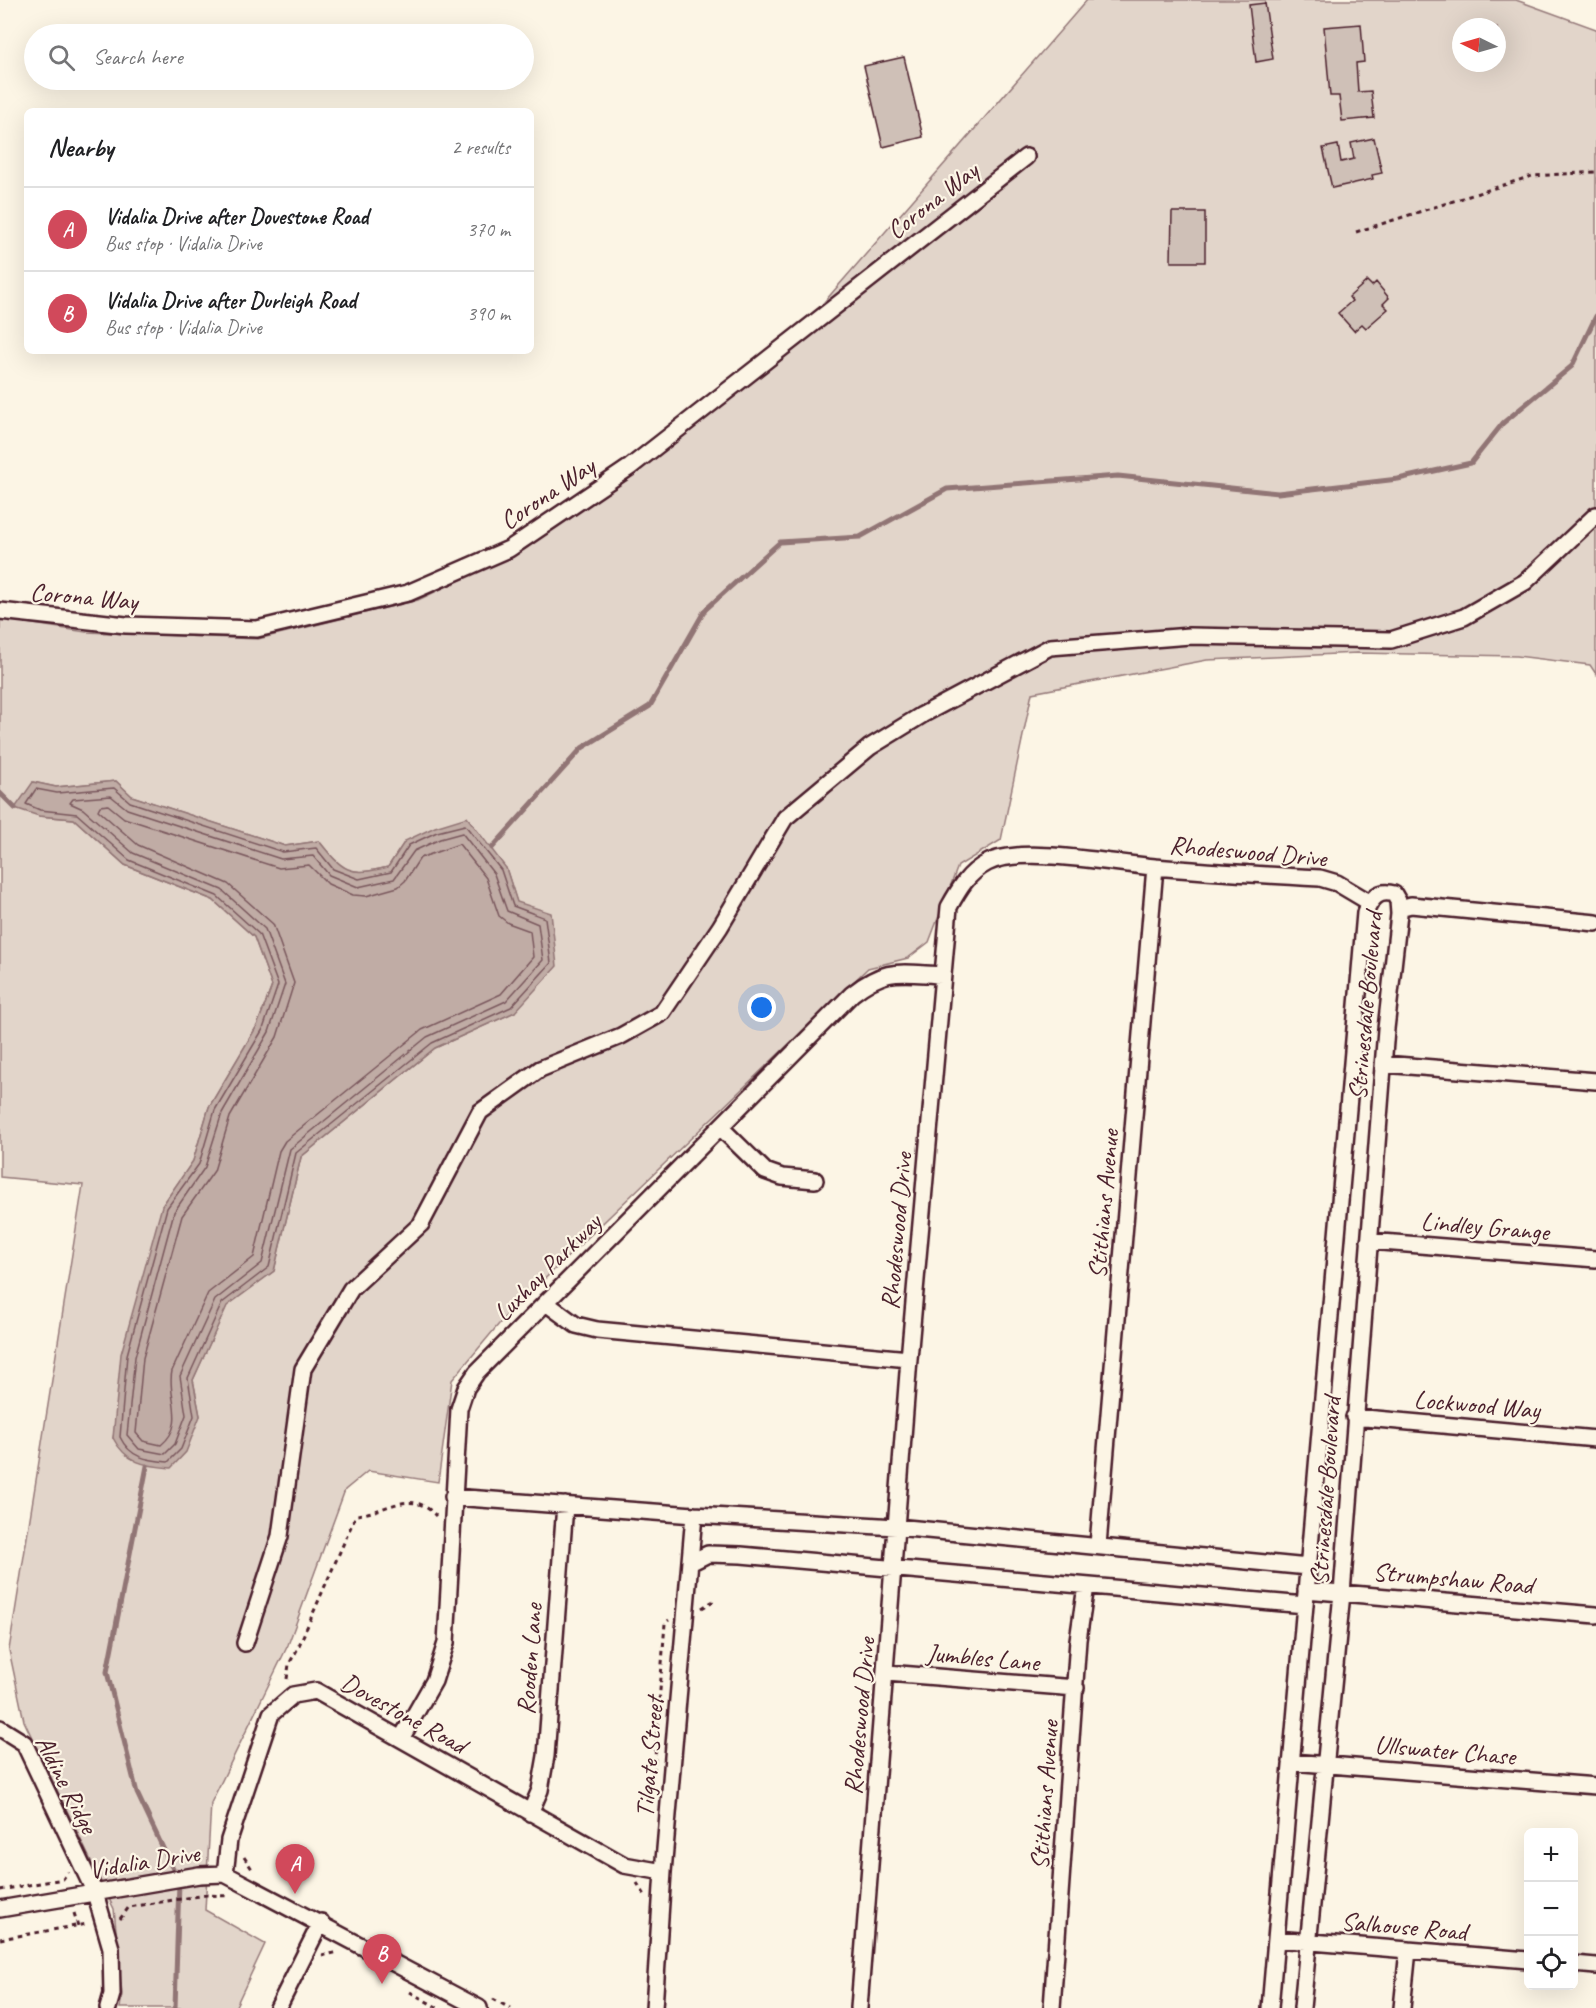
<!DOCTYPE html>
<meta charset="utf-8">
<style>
body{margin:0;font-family:Caveat,sans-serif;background:#f2f2f2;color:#202124}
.controls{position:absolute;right:18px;bottom:18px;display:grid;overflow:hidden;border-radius:9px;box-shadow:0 6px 24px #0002}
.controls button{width:54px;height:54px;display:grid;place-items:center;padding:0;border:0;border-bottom:2px solid #e0e0e0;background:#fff;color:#202124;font:30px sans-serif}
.compass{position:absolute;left:1452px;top:18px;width:54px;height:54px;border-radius:50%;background:#fff;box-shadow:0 6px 24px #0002;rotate:275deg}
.you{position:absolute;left:762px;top:1008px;width:21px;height:21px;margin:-15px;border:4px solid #fff;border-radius:50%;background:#1a73e8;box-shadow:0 0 0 9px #1a73e833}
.badge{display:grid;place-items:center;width:39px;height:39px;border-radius:50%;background:#d1495b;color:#fff;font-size:20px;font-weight:700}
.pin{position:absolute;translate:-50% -50px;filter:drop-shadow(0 2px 3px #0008)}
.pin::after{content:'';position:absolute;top:32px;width:21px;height:18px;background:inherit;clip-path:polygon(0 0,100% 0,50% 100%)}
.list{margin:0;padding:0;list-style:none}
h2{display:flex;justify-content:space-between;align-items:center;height:78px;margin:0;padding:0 24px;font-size:26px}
h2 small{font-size:20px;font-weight:400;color:#757577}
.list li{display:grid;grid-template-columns:39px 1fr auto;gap:18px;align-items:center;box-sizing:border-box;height:84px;padding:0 24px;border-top:2px solid #e0e0e0}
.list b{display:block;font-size:22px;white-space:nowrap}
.list p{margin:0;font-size:20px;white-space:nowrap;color:#757577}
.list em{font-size:20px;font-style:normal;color:#757577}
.icon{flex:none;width:33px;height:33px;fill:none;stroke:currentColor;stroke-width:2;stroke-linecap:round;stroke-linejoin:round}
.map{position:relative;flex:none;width:1596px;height:2008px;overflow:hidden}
.search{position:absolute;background:#fff;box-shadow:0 6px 24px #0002;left:24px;top:24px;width:510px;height:66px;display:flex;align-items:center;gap:15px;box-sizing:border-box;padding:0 21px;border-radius:33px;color:#757577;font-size:22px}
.panel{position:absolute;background:#fff;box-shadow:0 6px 24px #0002;left:24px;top:108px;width:510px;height:246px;border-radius:9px}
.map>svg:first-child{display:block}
.green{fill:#e2d5ca;stroke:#967a7a;stroke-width:1.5;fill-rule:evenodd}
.water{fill:#c0aca5;stroke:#917474;stroke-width:1.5}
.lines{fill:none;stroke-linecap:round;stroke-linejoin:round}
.shore{stroke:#79575c;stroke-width:1.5}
.stream{stroke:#917474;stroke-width:5}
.building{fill:#cfc0b7;stroke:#4a1f2b;stroke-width:1.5}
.street-casing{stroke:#4a1f2b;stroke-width:20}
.path{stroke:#4a1f2b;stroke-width:3;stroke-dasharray:4.5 4.5;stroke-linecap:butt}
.street{stroke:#fcf5e5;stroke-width:15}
.labels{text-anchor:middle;stroke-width:4.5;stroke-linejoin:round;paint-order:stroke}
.street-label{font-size:26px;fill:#4a1f2b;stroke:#fcf5e5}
</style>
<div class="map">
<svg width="1596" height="2008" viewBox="0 0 1596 2008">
<rect width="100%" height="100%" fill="#fcf5e5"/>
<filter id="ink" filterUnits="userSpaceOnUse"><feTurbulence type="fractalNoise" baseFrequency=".0167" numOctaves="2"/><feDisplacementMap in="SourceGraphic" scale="12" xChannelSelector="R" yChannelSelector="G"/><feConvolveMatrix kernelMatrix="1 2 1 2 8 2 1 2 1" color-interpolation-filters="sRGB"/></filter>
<g filter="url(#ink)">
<path class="green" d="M1087,0H1516L1596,29V674L1590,665L1517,656L1357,653L1207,660L1032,693L1001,840L958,866L929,942L908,958L868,968L504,1318L452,1380L438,1482L368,1471L345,1490L288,1645L211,1803L205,1910L265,1944L235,2008H120L122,1994L114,1909L24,1721L9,1650L83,1185L0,1177V619L86,632L258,639L418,600L525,549L800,339L812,316ZM1461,27H1497V63H1461ZM116,781L131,796L285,846L319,841C343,872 349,877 388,867L405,841L506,868L517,903L515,1012L435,1048L301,1157L274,1271L227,1305L193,1380L200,1416L113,1438L162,1206L193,1161L209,1107L257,1026L272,986L254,937L213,900L125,865L74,819L39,816L33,782L56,787Z"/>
<path class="water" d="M116,781L132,796L285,846L319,841C343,871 349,877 388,867L405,841L435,827L467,817L506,868L517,902L551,913L557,966L515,1012L435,1048L301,1157L274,1271L227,1306L193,1380L200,1416L186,1452L171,1468C145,1466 126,1463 113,1438L121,1354L162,1206L193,1161L209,1107L257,1026L272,986L254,937L213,900L125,865L74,819L39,816L15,808L33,782L56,787Z"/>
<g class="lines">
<path class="shore" d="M114,788L130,802L283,852L316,848L333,869L359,879L391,872L409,845L437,832L465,825L501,870L513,906L545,918L551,963L511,1007L432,1043L296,1153L269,1267L222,1303L188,1378L194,1416L181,1449L168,1462C147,1460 130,1458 120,1437L127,1355L167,1208L199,1164L215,1110L263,1029L278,985L259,934L217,896L129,860L77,814L40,810L26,804L36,789L57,793Z
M111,796L127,809L281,859L313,856L329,875L358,887L394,879L414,851L440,839L462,833L494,874L507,911L538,924L543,960L506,1001L427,1037L290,1149L262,1263L215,1300L180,1376L186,1415L175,1444L165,1454L139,1449L127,1435L135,1357L174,1212L205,1167L222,1113L269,1032L285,984L265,929L222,890L133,853L83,809L70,803L73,799Z
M108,805L124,818L279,868L309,865L328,884L353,895L366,896L398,887L405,881L420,858L459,844L486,878L499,916L508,923L530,931L533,957L501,994L422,1030L285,1141L279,1151L254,1257L208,1293L172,1371C166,1396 188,1423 161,1445L143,1441L136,1433L143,1358L182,1216L214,1171L230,1117L277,1037L294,983L273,924L228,884L138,845L98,810L100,806Z"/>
<path class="stream" d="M0,793L15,808
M492,848L582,748L650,706L705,610L780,542L860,537L947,489L1118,476L1278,493L1398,479L1471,463L1503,423L1572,366L1596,316
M147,1466L107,1672L137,1793L179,1882L175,2008"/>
</g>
<path class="building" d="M1265,3L1273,59L1256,62L1249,5Z
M1361,24L1364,62L1356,63L1358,92L1371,91L1374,118L1342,121L1339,96H1330L1324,27Z
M904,57L923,137L883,147L864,66Z
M1374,138L1382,173L1372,175L1373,179L1332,188L1323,148L1338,145L1341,162L1354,159L1351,143Z
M1172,212H1205V262H1171Z
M1367,281L1372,286L1376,282L1389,298L1383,304L1388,309L1366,328L1362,324L1354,331L1338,313L1352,301L1349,297Z"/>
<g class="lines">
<g class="street-casing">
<path id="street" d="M0,611L126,625L257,629L408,593L509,549L630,467L1026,157
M1399,908L1411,905L1596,923
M1384,1064L1596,1081
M720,1127L765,1171L782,1177L815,1180
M1369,1241L1596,1259
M546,1303L576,1325L597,1330L909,1359
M1354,1417L1596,1439
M453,1497L694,1515L896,1527L1308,1567
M1098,1545L1155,867
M690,1563L708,1554L741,1555L1305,1605
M1306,1590L1596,1615
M245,1643L280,1536L303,1369L351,1289L421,1224L480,1112L540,1069L621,1036L662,1013L720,927L785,818L870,747L922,715L1050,647L1190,636L1391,640L1464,617L1525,582L1596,515
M887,1673L1076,1688
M0,1728L24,1743L95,1893L111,1948L112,1994L108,2008
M402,1737L434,1681L446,1643L459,1409L466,1388L477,1372L852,994C886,967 900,973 942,975
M1291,1762L1596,1786
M530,1813L540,1790L546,1756L565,1505
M225,1874L229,1840L271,1714L293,1695L316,1691L624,1865L663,1872
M0,1909L199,1875L225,1874L479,2008
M1276,1939L1528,1960
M1574,1964L1596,1966
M278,2008L321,1922
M654,2008L663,1872L694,1515
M859,2008L909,1359L949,907C959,889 968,873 987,863C1020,845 1116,864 1155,867C1210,872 1265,875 1320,878L1337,883L1369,902
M1052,2008L1078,1640L1086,1586
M1270,2008L1365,913C1371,899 1378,889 1394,894L1398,901L1399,914L1386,1029L1342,1593L1302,2008
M1402,2008L1408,1950"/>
</g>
<path class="path" d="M1356,232L1532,176L1596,172
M702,1608L715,1600
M287,1679L289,1664L297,1650L356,1515C385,1513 411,1487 436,1516
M654,1772L665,1623L669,1620
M244,1857L252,1869
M637,1883L645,1895
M0,1890L63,1879L68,1872
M74,1913L78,1926
M120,1919L129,1907L206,1895L230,1896
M0,1939L87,1924
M322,1956L338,1952
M410,1992L438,2008
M493,1999L510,2008"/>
<use href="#street" class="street"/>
</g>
</g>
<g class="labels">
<g class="street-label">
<text transform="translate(932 200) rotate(-38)" y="9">Corona Way</text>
<text transform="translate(547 493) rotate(-34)" y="9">Corona Way</text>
<text transform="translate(84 596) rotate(5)" y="9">Corona Way</text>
<text transform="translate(1248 851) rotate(5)" y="9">Rhodeswood Drive</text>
<text transform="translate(1365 1006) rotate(-85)" y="9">Strinesdale Boulevard</text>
<text transform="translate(1103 1204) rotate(-85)" y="9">Stithians Avenue</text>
<text transform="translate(1485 1226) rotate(5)" y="9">Lindley Grange</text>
<text transform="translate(896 1231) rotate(-85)" y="9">Rhodeswood Drive</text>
<text transform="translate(547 1267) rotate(-45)" y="9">Luxhay Parkway</text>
<text transform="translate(1477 1404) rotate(5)" y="9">Lockwood Way</text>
<text transform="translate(1325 1491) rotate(-86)" y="9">Strinesdale Boulevard</text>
<text transform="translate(1453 1578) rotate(5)" y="9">Strumpshaw Road</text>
<text transform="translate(983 1657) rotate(5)" y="9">Jumbles Lane</text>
<text transform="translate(529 1659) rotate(-86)" y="9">Rooden Lane</text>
<text transform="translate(404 1713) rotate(29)" y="9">Dovestone Road</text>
<text transform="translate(859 1716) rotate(-85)" y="9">Rhodeswood Drive</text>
<text transform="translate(1445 1750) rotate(5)" y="9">Ullswater Chase</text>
<text transform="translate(649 1757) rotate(-85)" y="9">Tilgate Street</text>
<text transform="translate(67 1784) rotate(63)" y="9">Aldine Ridge</text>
<text transform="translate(1044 1795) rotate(-86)" y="9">Stithians Avenue</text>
<text transform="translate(144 1861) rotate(-9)" y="9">Vidalia Drive</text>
<text transform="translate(1404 1926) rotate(5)" y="9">Salhouse Road</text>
</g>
</g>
</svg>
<div class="controls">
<button>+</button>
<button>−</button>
<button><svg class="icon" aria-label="locate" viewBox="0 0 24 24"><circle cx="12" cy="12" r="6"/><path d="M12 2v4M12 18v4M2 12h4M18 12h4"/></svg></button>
</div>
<svg class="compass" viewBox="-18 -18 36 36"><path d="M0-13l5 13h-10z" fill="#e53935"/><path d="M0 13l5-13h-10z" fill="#757577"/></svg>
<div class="you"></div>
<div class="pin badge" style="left:295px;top:1894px">A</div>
<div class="pin badge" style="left:382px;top:1984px">B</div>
<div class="search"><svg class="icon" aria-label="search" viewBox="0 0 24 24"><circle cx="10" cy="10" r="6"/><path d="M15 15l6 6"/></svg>Search here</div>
<section class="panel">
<h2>Nearby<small>2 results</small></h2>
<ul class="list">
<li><span class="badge">A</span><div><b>Vidalia Drive after Dovestone Road</b><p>Bus stop · Vidalia Drive</p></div><em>370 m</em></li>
<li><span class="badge">B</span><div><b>Vidalia Drive after Durleigh Road</b><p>Bus stop · Vidalia Drive</p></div><em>390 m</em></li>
</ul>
</section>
</div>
